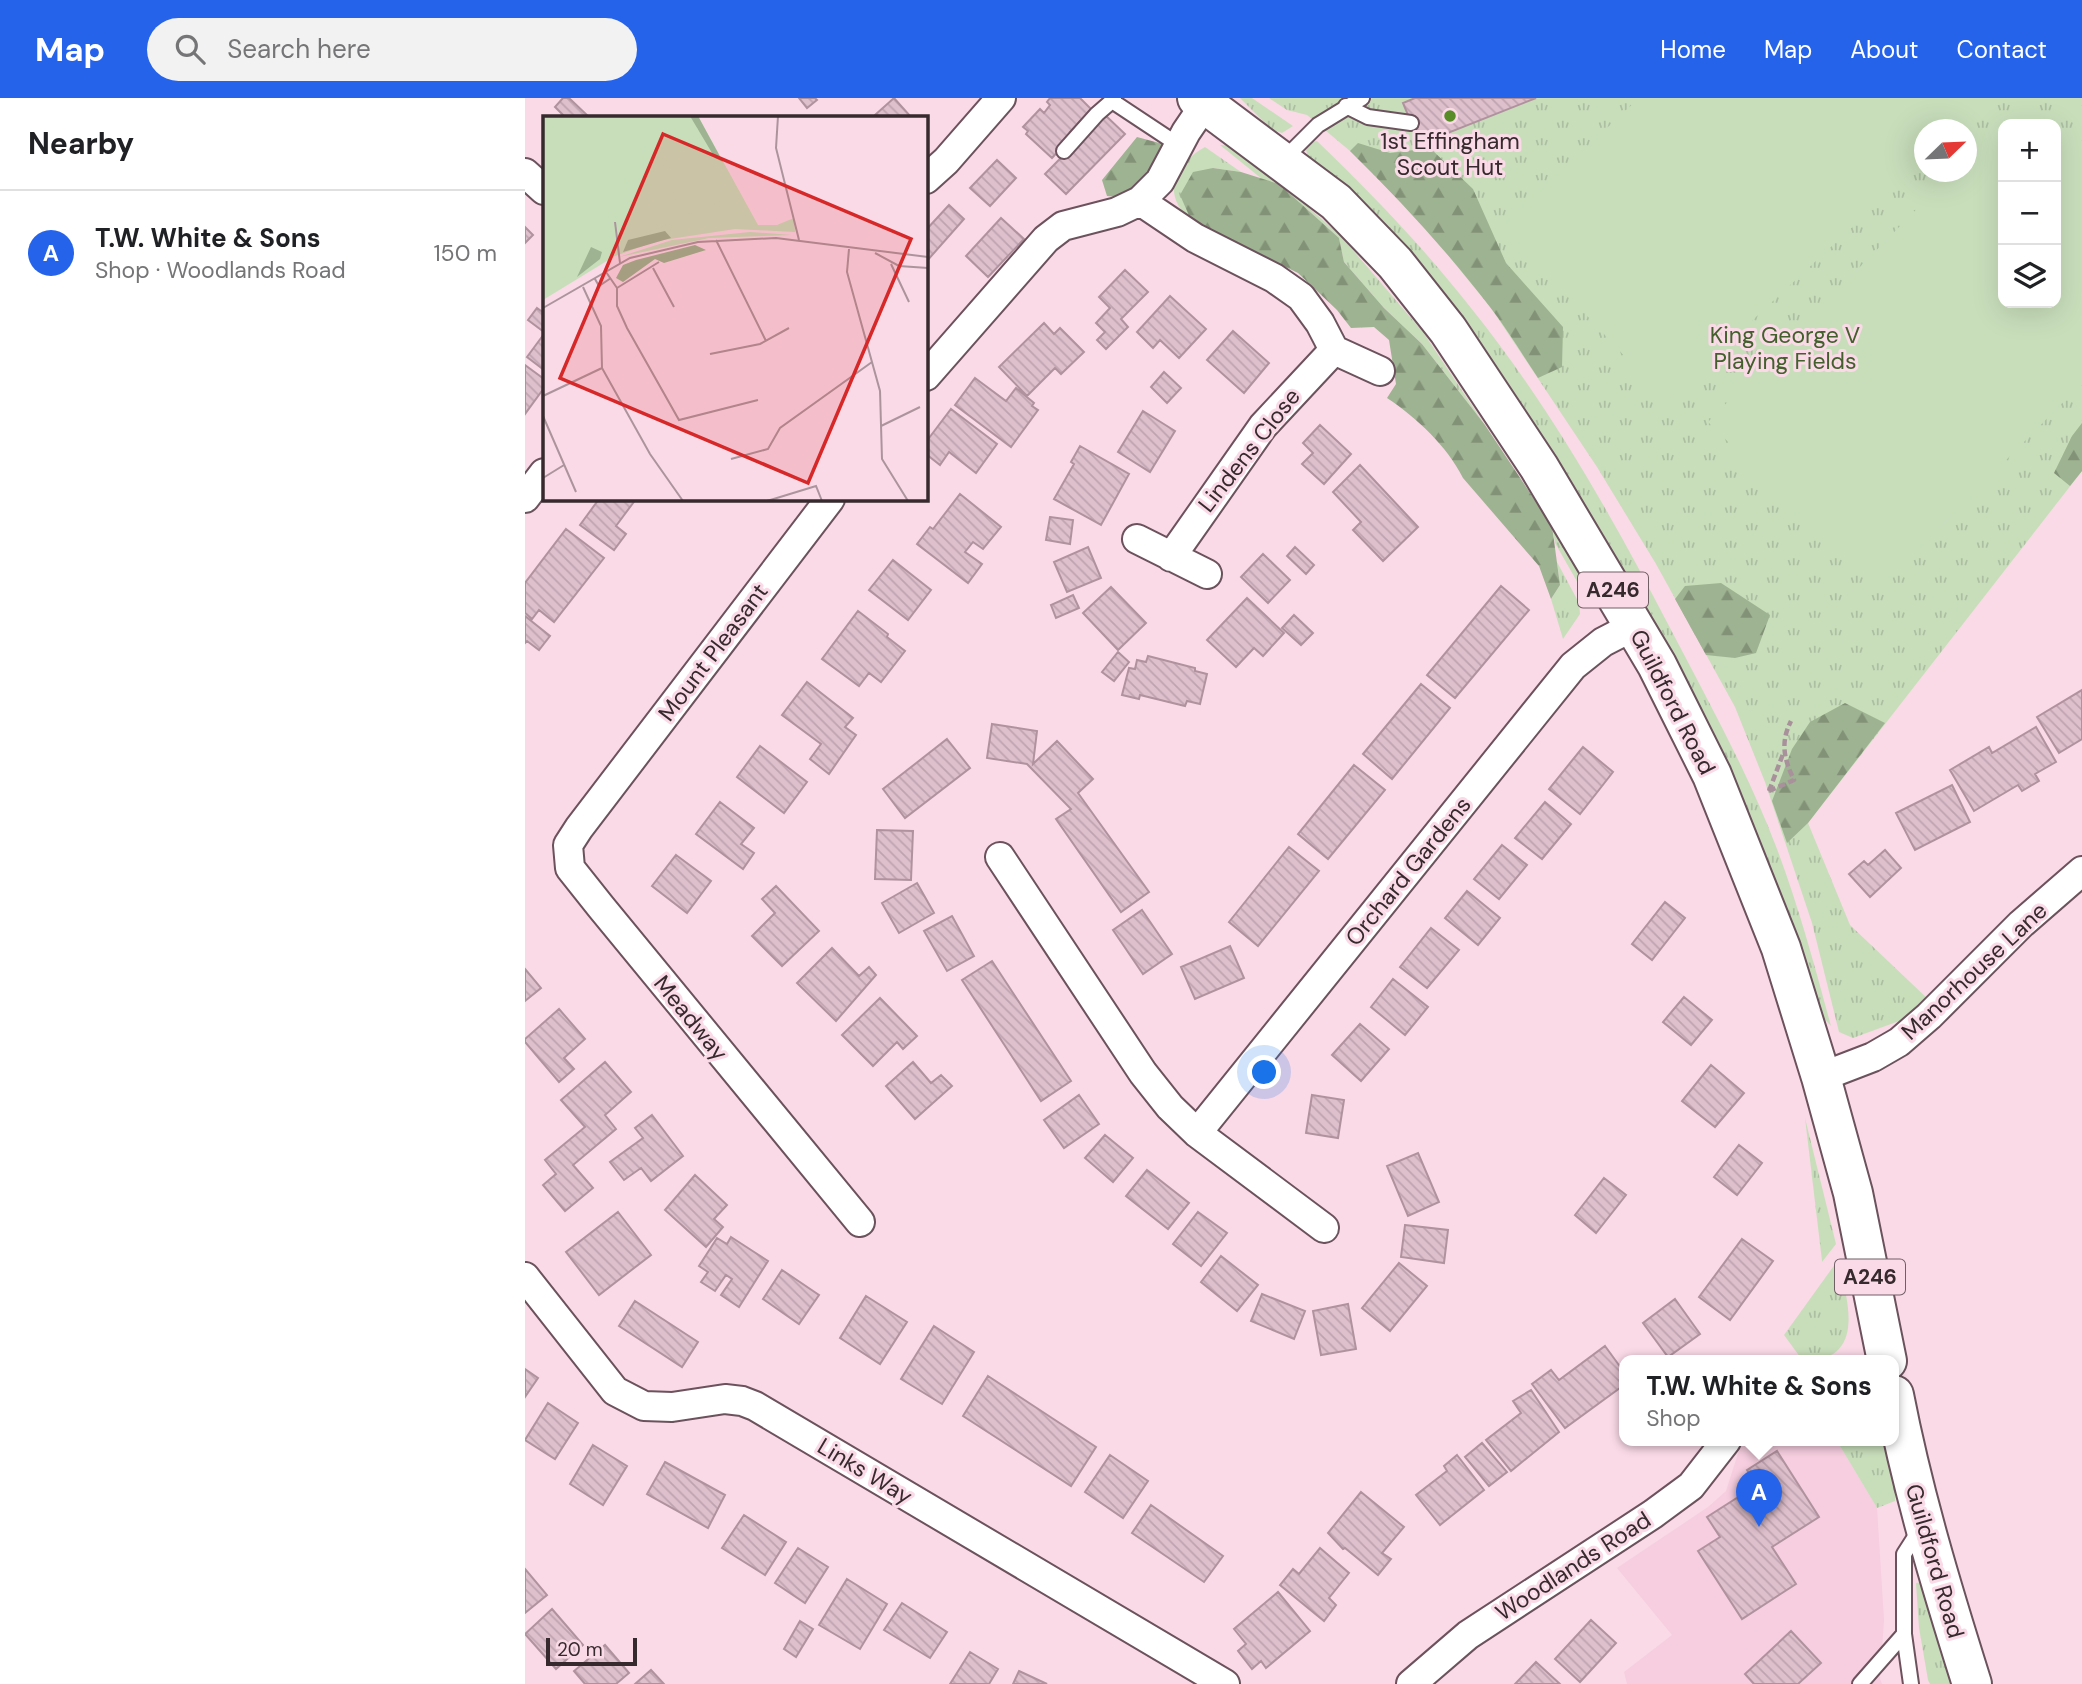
<!DOCTYPE html>
<meta charset="utf-8">
<style>
body{margin:0;font-family:"DM Sans",sans-serif;background:#f2f2f2;color:#202124}
.controls{position:absolute;right:21px;top:21px;display:grid;overflow:hidden;border-radius:14px;box-shadow:0 7px 28px #0002}
.controls button{width:63px;height:63px;display:grid;place-items:center;padding:0;border:0;border-bottom:2px solid #e0e0e0;background:#fff;color:#202124;font:35px sans-serif}
.compass{position:absolute;left:1389px;top:21px;width:63px;height:63px;border-radius:50%;background:#fff;box-shadow:0 7px 28px #0002;rotate:67deg}
.scale{position:absolute;left:21px;bottom:18px;width:91px;box-sizing:border-box;padding-left:7px;border:4px solid #362a2e;border-top:0;font-size:19px;line-height:24px;white-space:nowrap;color:#362a2e;-webkit-text-stroke:5px #fadae7;paint-order:stroke}
.you{position:absolute;left:740px;top:975px;width:24px;height:24px;margin:-18px;border:5px solid #fff;border-radius:50%;background:#1a73e8;box-shadow:0 0 0 10px #1a73e833}
.badge{display:grid;place-items:center;width:46px;height:46px;border-radius:50%;background:#2563eb;color:#fff;font-size:23px;font-weight:700}
.pin{position:absolute;translate:-50% -58px;filter:drop-shadow(0 2px 4px #0008)}
.pin::after{content:'';position:absolute;top:37px;width:24px;height:21px;background:inherit;clip-path:polygon(0 0,100% 0,50% 100%)}
.popup{position:absolute;left:1094px;top:1257px;width:280px;height:91px;box-sizing:border-box;display:grid;place-content:center;border-radius:14px;background:#fff;filter:drop-shadow(0 2px 5px #0005);font-size:23px;white-space:nowrap;color:#757577}
.popup b{font-size:26px;color:#202124}
.popup::after{content:'';position:absolute;left:50%;top:100%;margin-left:-14px;border:14px solid transparent;border-top-color:#fff}
.list{margin:0;padding:0;list-style:none}
h2{display:flex;justify-content:space-between;align-items:center;height:91px;margin:0;padding:0 28px;font-size:30px}
h2 small{font-size:23px;font-weight:400;color:#757577}
.list li{display:grid;grid-template-columns:46px 1fr auto;gap:21px;align-items:center;box-sizing:border-box;height:126px;padding:0 28px;border-top:2px solid #e0e0e0}
.list b{display:block;font-size:26px;white-space:nowrap}
.list p{margin:0;font-size:23px;white-space:nowrap;color:#757577}
.list em{font-size:23px;font-style:normal;color:#757577}
.icon{flex:none;width:38px;height:38px;fill:none;stroke:currentColor;stroke-width:2;stroke-linecap:round;stroke-linejoin:round}
.map{position:relative;flex:none;width:1557px;height:1586px;overflow:hidden}
header{display:flex;align-items:center;gap:42px;box-sizing:border-box;height:98px;padding:0 35px;background:#2563eb;color:#fff}
header strong{font-size:33px}
nav{display:flex;gap:38px;margin-inline-start:auto;font-size:24px}
.search{width:490px;height:63px;background:#f2f2f2;display:flex;align-items:center;gap:18px;box-sizing:border-box;padding:0 24px;border-radius:38px;color:#757577;font-size:26px}
main{display:flex}
aside{flex:1;background:#fff}
.map>svg:first-child{display:block}
.built{fill:#f6cedf}
.grass{fill:url(#grass-tufts);fill-rule:evenodd}
.forest{fill:url(#forest-firs)}
.garden{fill:#c8debb}
.building{fill:url(#building-back-hatch);stroke:#b0929e;stroke-width:2}
.lines{fill:none;stroke-linecap:round;stroke-linejoin:round}
.lane-casing{stroke:#6c525d;stroke-width:18}
.street-casing{stroke:#6c525d;stroke-width:32}
.primary-casing{stroke:#6c525d;stroke-width:42}
.path{stroke:#a9919b;stroke-width:4.5;stroke-dasharray:7 3.5;stroke-linecap:butt}
.lane{stroke:#fff;stroke-width:14}
.street{stroke:#fff;stroke-width:28}
.primary{stroke:#fff;stroke-width:38}
.poi-dot{fill:#578c26;stroke:#fadae7;stroke-width:2.5}
.labels{text-anchor:middle;stroke-width:6;stroke-linejoin:round;paint-order:stroke}
.shield{fill:#fadae7;stroke:#715f66;stroke-width:2}
.shield-label{font-size:21px;font-weight:bold;fill:#362a2e}
.poi-label{font-size:23px;fill:#362a2e;stroke:#fadae7}
.park-label{font-size:23px;fill:#425f2c;stroke:#fadae7}
.street-label{font-size:23px;fill:#362a2e;stroke:#fadae7}
.inset-road{fill:none;stroke:#ac949d;stroke-width:2}
.view{fill:#d62828;fill-opacity:0.15;stroke:#d62828;stroke-width:3.5}
.inset-edge{fill:none;stroke:#362a2e;stroke-width:3.5}
</style>
<header>
<strong>Map</strong>
<div class="search"><svg class="icon" aria-label="search" viewBox="0 0 24 24"><circle cx="10" cy="10" r="6"/><path d="M15 15l6 6"/></svg>Search here</div>
<nav><a>Home</a><a>Map</a><a>About</a><a>Contact</a></nav>
</header>
<main>
<aside>
<h2>Nearby<small></small></h2>
<ul class="list">
<li><span class="badge">A</span><div><b>T.W. White &amp; Sons</b><p>Shop · Woodlands Road</p></div><em>150 m</em></li>
</ul>
</aside>
<div class="map">
<svg width="1557" height="1586" viewBox="0 0 1557 1586">
<defs>
<pattern id="grass-tufts" width="24" height="20" patternUnits="userSpaceOnUse" patternTransform="scale(1.75)"><rect width="24" height="20" fill="#c8debb"/><path d="M3 7l-1-3M5 7V3M7 7l1-3M15 17l-1-3M17 17v-4M19 17l1-3" fill="none" stroke="#acbfa1"/></pattern>
<pattern id="forest-firs" width="22" height="20" patternUnits="userSpaceOnUse" patternTransform="scale(1.75)"><rect width="22" height="20" fill="#9eb391"/><path d="M5 1l3.5 6h-7zM16 11l3.5 6h-7z" fill="#829277"/></pattern>
<pattern id="building-back-hatch" width="6" height="6" patternUnits="userSpaceOnUse" patternTransform="scale(1.75)"><rect width="6" height="6" fill="#debfcc"/><path d="M-1 5l2 2M0 0l6 6M5-1l2 2" fill="none" stroke="#bfa4b0"/></pattern>
</defs>
<rect width="100%" height="100%" fill="#fadae7"/>
<path class="built" d="M1217,1343H1312L1352,1410L1359,1522L1355,1581L1357,1586H1102L1099,1574L1147,1537L1092,1470L1183,1409L1201,1393Z"/>
<path class="grass" d="M715,0H727L768,28L757,35L746,31Z
M744,0H1557V373L1283,725L1325,827L1404,902L1385,919L1328,940L1314,934L1287,825L1240,684L1210,609L1131,466L1072,369L966,210L918,151L885,113L825,53L782,17L762,12ZM1478,26H1531V205H1478ZM1400,32H1442V74H1400Z
M792,43C847,96 899,150 946,210C1024,307 1087,418 1144,528C1182,601 1223,674 1252,751C1274,809 1290,869 1306,928L1295,916L1191,649L785,64L781,52L786,44Z
M695,47L713,48L815,137L898,234L960,327L897,246L859,210L819,164L814,140L754,86L737,81Z
M680,49L716,74L688,70L666,122C635,96 650,66 680,49Z
M1027,428L1067,487L1072,504L1066,508L1030,445Z
M1032,464L1054,505L1055,516L1038,541L1026,501L1035,487Z
M1280,1020L1311,1146L1297,1164V1163Z
M1313,1162C1323,1203 1342,1263 1278,1263L1259,1237Z
M1312,1343H1359L1370,1391V1403L1352,1410Z
M1396,1484L1416,1553L1428,1586H1405L1403,1582L1394,1530L1391,1485Z"/>
<path class="forest" d="M612,39L638,46C634,68 620,86 602,100L582,98L577,82Z
M833,45L865,55L905,50L948,91L981,165L1038,229L1037,269L1013,280C997,256 982,231 965,209C922,153 875,102 825,53Z
M688,70L716,74L754,86L814,140L819,164L859,210L897,246L960,327L1027,428L1035,487L1026,501L1014,468L938,380C922,348 892,320 862,300L871,286L864,242L849,229L826,230L812,212L773,175L666,122L655,97L668,74Z
M1557,325V373L1545,388L1529,375L1547,338Z
M1196,485L1245,517L1231,555L1210,560L1181,557L1150,501L1160,488Z
M1320,605L1360,625L1283,725L1262,745L1247,703L1267,651L1285,624Z"/>
<path class="garden" d="M1114,0H1466L1432,31L1400,32L1399,62L1141,303L978,127Z
M1500,0L1526,26H1478V205H1531V31L1557,57V285L1353,492L1183,324L1428,74H1442V60Z"/>
<path class="building" d="M38,0H44L64,19H38L39,18L30,9Z
M274,0H290L292,2L282,10Z
M369,0L386,19H351L350,17Z
M525,0H555L566,11L545,34L548,37L527,60L501,36L503,33L498,29L515,11L519,15L525,7L522,4Z
M890,0H1011L895,46L878,5Z
M579,16L600,36L541,96L520,76Z
M472,62L491,80L465,108L445,90Z
M424,107L439,121L401,164V132Z
M476,120L499,141L463,179L441,158Z
M0,129L8,137L0,145Z
M600,172L623,194L596,221L603,229L581,251L572,242L580,234L571,225L585,210L574,199Z
M645,198L681,231L654,260L635,242L628,250L612,234Z
M12,210L19,215V234L3,222Z
M519,225L529,236L535,230L559,254L536,276L530,270L502,298L474,269Z
M708,233L744,265L719,295L682,262Z
M19,236V272L2,259Z
M0,267L19,281V290L0,316Z
M639,274L656,290L642,305L626,289Z
M450,280L481,303L491,290L509,305L507,308L513,312L486,349L430,307Z
M426,311L472,346L451,375L424,354L415,367L401,356V344Z
M618,313L650,333L625,374L593,354Z
M795,327L826,356L799,386L777,366L788,355L778,345Z
M555,348L604,376L576,427L529,401L549,366L546,364Z
M835,367L893,429L858,463L828,432L836,424L808,394Z
M435,396L476,429L458,451L448,444L440,454L457,466L443,485L392,446L405,429L408,431Z
M74,401H111L91,428L101,436L89,452L55,427Z
M525,419L548,422L545,446L521,442Z
M41,431L79,460L29,524L14,512L7,521L0,515V485Z
M563,449L576,480L542,494L529,464Z
M770,449L789,467L781,476L762,458Z
M738,456L765,482L743,505L716,479Z
M368,462L406,492L383,522L344,492Z
M976,488L1004,512L930,600L902,577Z
M586,489L621,525L593,552L558,515Z
M548,497L554,510L531,520L526,507Z
M722,500L759,535L738,558L729,550L711,569L682,542Z
M333,513L363,536L362,539L380,553L356,584L344,575L334,588L297,561Z
M769,517L788,535L776,547L757,530Z
M0,518L25,538L14,552L2,543L0,545Z
M593,554L604,564L589,583L577,574Z
M623,558L670,570V573L682,576L675,606L662,603L660,608L615,597L614,601L597,597L604,570L610,571L612,562L621,564Z
M282,584L328,620L320,629L331,637L304,676L285,661L296,646L257,617Z
M896,586L925,610L867,681L838,656Z
M1557,592V641L1534,655L1512,619Z
M467,626L512,633L508,666L532,643L568,681L553,695L624,794L596,814L531,721L546,711L502,666L462,660Z
M1511,629L1531,664L1510,676L1514,683L1497,693L1493,687L1449,713L1425,672L1464,649L1467,655Z
M422,641L445,670L380,720L358,691Z
M235,648L282,684L259,715L212,679Z
M1058,649L1088,674L1055,716L1024,691Z
M829,667L860,692L803,761L773,736Z
M1427,687L1445,724L1390,752L1371,715Z
M195,704L229,730L216,746L229,755L218,771L171,736Z
M1020,704L1046,726L1017,761L990,740Z
M352,732L388,733L386,782L350,781Z
M977,747L1002,767L974,801L949,781Z
M764,749L794,773L733,848L704,824Z
M1360,752L1376,770L1345,799L1324,776L1339,763L1343,767Z
M151,757L186,783L162,815L127,788Z
M392,785L409,815L374,835L357,805Z
M251,788L294,833L257,868L227,838L250,815L237,801Z
M942,793L975,820L953,847L920,820Z
M1140,804L1160,820L1127,862L1107,846Z
M617,812L647,856L618,876L588,832Z
M427,818L449,858L422,873L399,833Z
M906,830L934,852L902,890L875,869Z
M705,848L719,880L670,901L656,869Z
M307,850L334,878L344,869L351,877L311,923L272,885Z
M467,863L546,983L516,1003L437,882Z
M0,871L16,890L0,903Z
M868,881L903,909L880,937L846,909Z
M1159,899L1187,922L1166,947L1138,924Z
M355,900L392,938L378,951L372,944L348,968L317,937Z
M34,911L60,941L39,960L49,971L34,984L0,944V941Z
M835,926L864,951L836,983L807,957Z
M80,964L106,994L80,1017L91,1031L48,1067L68,1090L40,1113L18,1087L31,1076L20,1062L60,1029L36,1002Z
M388,964L406,985L416,977L427,988L390,1021L361,988Z
M1186,967L1219,995L1190,1029L1157,1003Z
M554,997L574,1026L539,1050L519,1022Z
M787,997L819,1002L813,1040L781,1035Z
M127,1017L158,1058L126,1083L116,1070L99,1082L85,1064L118,1040L110,1030Z
M580,1037L608,1060L588,1084L560,1060Z
M1214,1047L1237,1065L1212,1097L1189,1079Z
M893,1055L914,1104L883,1118L862,1068Z
M622,1072L664,1105L643,1131L601,1098Z
M170,1077L202,1107L189,1121L198,1129L181,1149L140,1112Z
M1079,1080L1101,1097L1071,1135L1050,1117Z
M93,1114L126,1157L74,1197L41,1154Z
M673,1114L702,1135L676,1168L648,1146Z
M880,1127L923,1132L919,1165L876,1159Z
M206,1139L243,1163L214,1209L196,1197L207,1181L201,1177L190,1193L176,1184L183,1174L174,1168L192,1140L202,1146Z
M1217,1141L1248,1163L1205,1222L1174,1199Z
M696,1158L733,1187L712,1213L676,1184Z
M874,1165L902,1188L865,1233L837,1210Z
M257,1172L294,1197L274,1226L238,1201Z
M737,1196L780,1213L769,1241L726,1223Z
M341,1198L382,1224L355,1266L315,1240Z
M1150,1201L1175,1236L1143,1259L1118,1225Z
M110,1203L173,1244L157,1269L94,1228Z
M823,1206L831,1251L796,1257L788,1213Z
M409,1228L449,1254L417,1306L376,1281Z
M1080,1248L1099,1274V1287L1040,1330L1007,1286L1026,1272L1034,1282Z
M0,1271L13,1280L0,1299Z
M463,1278L571,1349L546,1388L438,1318Z
M1006,1292L1034,1334L986,1373L961,1342L996,1315L988,1303Z
M23,1305L53,1325L30,1361L0,1342Z
M957,1345L982,1374L964,1388L940,1359Z
M68,1347L102,1368L78,1407L45,1386Z
M1252,1353L1294,1419L1247,1449L1271,1486L1217,1521L1173,1453L1195,1439L1182,1419L1232,1387L1222,1372Z
M585,1357L623,1383L598,1420L560,1394Z
M932,1357L959,1392L915,1427L891,1397L922,1373L919,1368Z
M140,1364L200,1397L183,1430L122,1396Z
M836,1394L879,1429L857,1455L866,1461L853,1477L820,1450L818,1451L803,1435Z
M626,1407L698,1458L679,1484L607,1435Z
M219,1417L261,1444L240,1477L197,1450Z
M273,1450L303,1469L280,1505L250,1485Z
M795,1450L824,1475L804,1500L811,1507L799,1523L755,1487L768,1471L774,1476Z
M0,1471L22,1497L0,1515Z
M322,1481L362,1506L335,1551L294,1527Z
M753,1494L785,1533L741,1570L736,1563L727,1571L713,1553L721,1546L709,1531Z
M377,1505L422,1534L405,1560L359,1532Z
M27,1511L58,1547L31,1571L0,1536Z
M1066,1522L1091,1545L1055,1584L1030,1561Z
M275,1523L288,1531L271,1559L259,1551Z
M1266,1533L1296,1565L1273,1586H1229L1220,1576Z
M80,1547L104,1575L91,1586H60L49,1573Z
M445,1554L473,1571L464,1586H425Z
M1011,1564L1035,1586H990Z
M126,1572L139,1586H110Z
M494,1573L522,1586H488Z"/>
<g class="lines">
<g class="lane-casing">
<path id="lane" d="M589,0L587,3L655,48
M821,8L843,19L886,25
M539,53L572,16L587,3
M759,61L793,27L837,0
M1335,1586L1379,1536
M1386,1586L1379,1536V1456L1395,1431"/>
</g>
<g class="street-casing">
<path id="street" d="M0,75L19,92
M401,81L421,63L476,0
M615,103L670,140L749,180L776,199L795,225L809,252L855,273
M401,278L521,141L538,128L592,114L615,103L635,83L661,34L680,6
M0,400L19,375
M305,401L54,730L43,747L45,770L76,809L335,1124
M612,441L682,476
M646,459L738,328L809,252
M475,759L618,975L645,1009L672,1035L799,1130
M1296,979L1348,959L1374,944L1404,918L1496,826L1557,773
M672,1035L1048,568L1078,544L1109,528
M0,1179L90,1293L119,1308L147,1309L200,1301L217,1303L230,1308L700,1586
M886,1586L943,1537L1128,1416L1166,1388L1201,1343"/>
</g>
<g class="primary-casing">
<path id="primary" d="M672,0L811,104L870,165L923,232L1014,369L1132,567L1187,677L1256,850L1296,979L1328,1095L1362,1263
M1369,1297C1388,1395 1417,1491 1447,1586"/>
</g>
<path class="path" d="M1244,693L1269,682C1259,661 1255,645 1266,623
M1244,693L1258,656"/>
<use href="#lane" class="lane"/>
<use href="#street" class="street"/>
<use href="#primary" class="primary"/>
</g>
<circle class="poi-dot" cx="925" cy="18" r="7"/>
<g class="labels">
<g class="shield">
<rect x="1053" y="474.5" width="70" height="35" rx="5"/>
<rect x="1310" y="1161.5" width="70" height="35" rx="5"/>
</g>
<g class="shield-label">
<text x="1088" y="499">A246</text>
<text x="1345" y="1186">A246</text>
</g>
<g class="poi-label">
<text x="925" y="51">1st Effingham<tspan x="925" dy="26">Scout Hut</tspan></text>
</g>
<g class="park-label">
<text x="1260" y="245">King George V<tspan x="1260" dy="26">Playing Fields</tspan></text>
</g>
<g class="street-label">
<text transform="translate(724 352) rotate(-52)" y="8">Lindens Close</text>
<text transform="translate(188 554) rotate(-53)" y="8">Mount Pleasant</text>
<text transform="translate(1148 604) rotate(63)" y="8">Guildford Road</text>
<text transform="translate(883 773) rotate(-51)" y="8">Orchard Gardens</text>
<text transform="translate(1449 873) rotate(-43)" y="8">Manorhouse Lane</text>
<text transform="translate(166 920) rotate(51)" y="8">Meadway</text>
<text transform="translate(340 1373) rotate(31)" y="8">Links Way</text>
<text transform="translate(1410 1463) rotate(74)" y="8">Guildford Road</text>
<text transform="translate(1048 1468) rotate(-33)" y="8">Woodlands Road</text>
</g>
</g>
<g transform="translate(18 18)">
<rect width="385" height="385" fill="#fadae7"/>
<path d="M0,0H155L215,109H234L251,102L252,116L192,113L114,125L72,140L0,184ZM207,116L249,119L166,122L76,141L129,124Z" fill="#c8debb"/>
<path d="M147,0H155L180,46L172,42ZM122,115L128,122L80,136L85,124ZM152,129L163,134L121,147L112,143L80,166L73,162L80,149L93,144ZM48,131L59,136L57,143L34,161Z" fill="#9eb391"/>
<path d="M9,0H38L52,29L0,55V4ZM62,0H121L125,8L75,30ZM154,12L184,83L146,98L116,27ZM113,30L140,103L102,117L75,43ZM19,52L62,65L36,148L0,137V112Z" fill="#c8debb"/>
<path class="inset-road" d="M235,0L233,32L256,124M72,106L77,147M173,124L223,225M306,133L304,156L337,275L339,343L365,385M332,137L356,150L385,152M348,148L366,186M110,152L131,191M63,156L74,172V190L84,212L136,304L215,284M52,163L56,170L68,162M40,171L58,210L59,252L107,338L140,385M74,172L116,146M0,192L87,142L155,126L233,122L385,141M167,238L217,228L246,212M0,280L59,252M0,300L33,376M338,310L377,291M188,343L225,333L237,312L329,246M0,362L21,349M224,385L273,370L279,385"/>
<path class="view" d="M120,18L368,123L265,367L17,262Z"/>
<rect width="385" height="385" class="inset-edge"/>
</g>
</svg>
<div class="controls">
<button>+</button>
<button>−</button>
<button><svg class="icon" aria-label="layers" viewBox="0 0 24 24"><path d="M12 4l9 5-9 5-9-5zM3 14l9 5 9-5"/></svg></button>
</div>
<svg class="compass" viewBox="-18 -18 36 36"><path d="M0-13l5 13h-10z" fill="#e53935"/><path d="M0 13l5-13h-10z" fill="#757577"/></svg>
<div class="scale">20 m</div>
<div class="you"></div>
<div class="pin badge" style="left:1234px;top:1429px">A</div>
<div class="popup"><b>T.W. White &amp; Sons</b>Shop</div>
</div>
</main>
